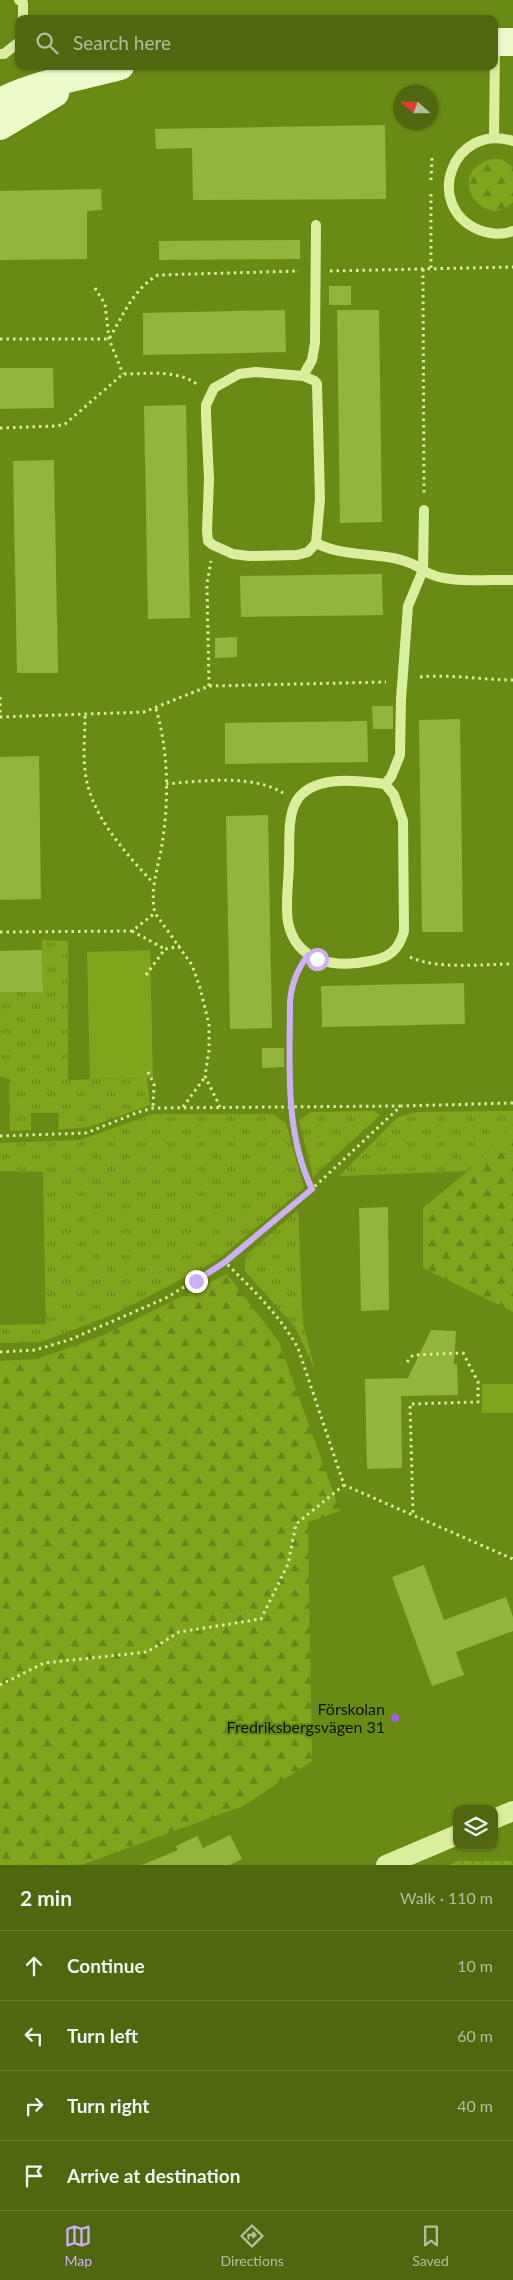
<!DOCTYPE html>
<meta charset="utf-8">
<style>
body{margin:0;font-family:Lato,sans-serif;background:#556e19;color:#f1f3f6}
.controls{position:absolute;right:15px;bottom:15px;display:grid;overflow:hidden;border-radius:10px;box-shadow:0 1px 4px #0004}
.controls button{width:45px;height:45px;display:grid;place-items:center;padding:0;border:0;border-bottom:1px solid #667b30;background:#4f6810;color:#f1f3f6;font:25px sans-serif}
.compass{position:absolute;left:393px;top:85px;width:45px;height:45px;border-radius:50%;background:#4f6810;box-shadow:0 1px 4px #0004;rotate:291deg}
.stop{position:absolute;width:15px;height:15px;margin:-11px;border:4px solid #ceaffa;border-radius:50%;background:#fff}
.stop.end{background:#ceaffa;border-color:#fff;box-shadow:0 1px 5px #0008}
.list{margin:0;padding:0;list-style:none}
h2{display:flex;justify-content:space-between;align-items:center;height:65px;margin:0;padding:0 20px;font-size:21px}
h2 small{font-size:16px;font-weight:400;color:#b3be9f}
.list li{display:grid;grid-template-columns:32px 1fr auto;gap:15px;align-items:center;box-sizing:border-box;height:70px;padding:0 20px;border-top:1px solid #667b30}
.list b{display:block;font-size:19px;white-space:nowrap}
.list em{font-size:16px;font-style:normal;color:#b3be9f}
.icon{flex:none;width:28px;height:28px;fill:none;stroke:currentColor;stroke-width:2;stroke-linecap:round;stroke-linejoin:round}
.map{position:relative;flex:none;width:513px;height:1865px;overflow:hidden}
.search{position:absolute;background:#4f6810;box-shadow:0 1px 4px #0004;left:15px;right:15px;top:15px;height:55px;display:flex;align-items:center;gap:12px;box-sizing:border-box;padding:0 18px;border-radius:10px;color:#b3be9f;font-size:19px}
.sheet{height:345px;background:#4f6810}
nav{display:flex;justify-content:space-around;align-items:center;box-sizing:border-box;height:70px;border-top:1px solid #667b30;background:#4f6810;font-size:14px;color:#b3be9f}
nav a{display:grid;justify-items:center;gap:2px}
nav .on{color:#ceaffa}
.map>svg:first-child{display:block}
.grass{fill:url(#grass-tufts)}
.forest{fill:url(#forest-firs)}
.park{fill:url(#park-dots)}
.garden{fill:#80a51d}
.building{fill:#93b43d}
.lines{fill:none;stroke-linecap:round;stroke-linejoin:round}
.path{stroke:#d9ef9d;stroke-width:3;stroke-dasharray:2.5 4;stroke-linecap:butt}
.lane{stroke:#d9ef9d;stroke-width:10}
.street{stroke:#d9ef9d;stroke-width:20}
.secondary{stroke:#edfbcb;stroke-width:28}
.route{stroke:#ceaffa;stroke-width:6}
.poi-dot{fill:#a35cff;stroke:#698b15;stroke-width:2}
.labels{text-anchor:middle;stroke-width:4.5;stroke-linejoin:round;paint-order:stroke}
.poi-label{font-size:16px;fill:#111;stroke:#698b15;text-anchor:end}
</style>
<div class="map">
<svg width="513" height="1865" viewBox="0 0 513 1865">
<defs>
<pattern id="grass-tufts" width="24" height="20" patternUnits="userSpaceOnUse" patternTransform="scale(1.25)"><rect width="24" height="20" fill="#80a51d"/><path d="M3 7l-1-3M5 7V3M7 7l1-3M15 17l-1-3M17 17v-4M19 17l1-3" fill="none" stroke="#678518"/></pattern>
<pattern id="forest-firs" width="22" height="20" patternUnits="userSpaceOnUse" patternTransform="scale(1.25)"><rect width="22" height="20" fill="#80a51d"/><path d="M5 1l3.5 6h-7zM16 11l3.5 6h-7z" fill="#678518"/></pattern>
<pattern id="park-dots" width="8" height="8" patternUnits="userSpaceOnUse" patternTransform="scale(1.25)"><rect width="8" height="8" fill="#80a51d"/><path d="M2 2h.1M6 6h.1" fill="none" stroke="#678518" stroke-width="1.8" stroke-linecap="round"/></pattern>
</defs>
<rect width="100%" height="100%" fill="#698b15"/>
<path class="grass" d="M42,940L68,941V1080L147,1078L150,1105L89,1127L58,1130L59,1113H31V1130L10,1131L9,1078L0,1077V992H43Z
M374,1111L380,1115L313,1177L299,1120L311,1112Z
M513,1111V1124L468,1171L339,1176L398,1117L417,1112Z
M153,1114H272L286,1123L304,1188L217,1260L157,1292L112,1315L41,1342L0,1343V1325L46,1324L43,1172L0,1171V1143L80,1140Z
M298,1210L303,1324L315,1370L295,1327L245,1271V1256Z"/>
<path class="forest" d="M492,159H501L513,167V202C484,233 442,172 492,159Z
M513,1124V1312L423,1268V1208L468,1171Z
M227,1274L279,1342L340,1511L308,1522L312,1761L243,1806L81,1865H0V1361L37,1359L104,1335Z"/>
<path class="park" d="M457,1861H513V1865H449Z"/>
<path class="garden" d="M150,950L153,1078L90,1079L87,952Z
M482,1384H513V1413H482Z"/>
<path class="building" d="M385,125L386,199L193,200L192,148L156,149L155,129Z
M101,189L102,210L87,211V259L0,260V191Z
M300,240V259L159,260V241Z
M329,286H351V305H329Z
M285,310L286,352L143,355V313Z
M337,310H379L382,522L340,523Z
M0,368H53L54,408L0,409Z
M186,405L190,618L148,619L144,406Z
M54,460L58,673H17L13,461Z
M382,574L383,615L241,617L240,576Z
M237,637V657L215,658V638Z
M372,706H393V729H373Z
M460,719L463,932H422L419,720Z
M367,721L368,762L225,764V723Z
M39,756L41,899L0,900V757Z
M268,815L272,1028L230,1029L226,816Z
M42,950L43,992H0V951Z
M464,983L465,1024L322,1027L321,986Z
M262,1048H284V1067L262,1068Z
M388,1207L389,1310L361,1311L359,1208Z
M431,1330L456,1331L454,1364H457L458,1395L401,1396L402,1468L367,1469L365,1379L408,1378Z
M424,1565L444,1620L506,1597L513,1617V1631L456,1652L464,1675L432,1686L392,1577Z
M230,1835L242,1859L230,1865H142L178,1850L176,1846L197,1836L203,1848Z"/>
<g class="lines">
<path class="path" d="M431,180L432,158
M431,268V194
M423,269L424,494
M330,271L513,267
M95,288L105,304L109,339L123,374
M0,339H109C122,317 134,288 158,275L299,271
M0,428L56,426L65,424L123,374C148,374 178,369 198,385
M420,677C451,674 482,680 513,680
M209,686L207,584L211,561
M0,697V717
M156,709C168,749 169,796 163,838C160,864 149,887 155,913L192,965L200,988L209,1024V1050L205,1076L220,1107
M85,716C85,733 83,752 85,770C89,814 125,852 153,883
M0,717L144,712L209,686L386,682
M166,784C202,781 252,774 283,793
M132,931L165,949
M0,932L132,931L155,913
M410,957C437,970 482,964 513,964
M299,967L291,986L290,1001C290,1064 284,1131 312,1189
M146,975L165,949L180,946
M148,1072L154,1084L153,1108
M513,1103L401,1106L312,1189L225,1262C252,1289 279,1314 298,1348L344,1485L513,1559
M183,1107L205,1077
M0,1136L86,1133L139,1112L153,1108L400,1106
M0,1352L35,1350L69,1340L166,1298L225,1262
M407,1362L413,1355L463,1353L478,1382V1402L410,1404L413,1514
M0,1685L44,1663L147,1652L179,1632L261,1619L288,1564L296,1524L344,1485"/>
<path class="lane" d="M19,0L23,3V19
M0,54H4L19,42
M494,138L495,44
M513,141C453,122 422,206 479,230C490,234 503,235 513,231
M303,376L315,381L317,384L320,499L316,543L308,552L297,555L249,556L233,554L213,545L208,541L207,531L209,479L206,416V405L214,388L239,374L256,372L303,376L312,360L315,343L316,225
M424,510L423,570C444,585 487,579 513,580
M316,543C351,561 391,548 423,570L408,606L401,699L400,755L391,777L385,784C360,781 321,775 301,795C286,810 290,842 289,861C289,880 285,903 288,922C296,963 336,968 370,961C389,958 399,950 404,931L403,821L394,795L385,784"/>
<path class="street" d="M494,1819L513,1811
M386,1865L457,1835"/>
<path class="secondary" d="M494,42H513
M0,102C38,83 79,77 120,66
M0,126L55,93"/>
</g>
<g class="lines">
<path class="route" d="M196,1281L225,1262L312,1189C284,1131 290,1064 290,1001C292,983 297,970 308,955L317,959"/>
</g>
<circle class="poi-dot" cx="395" cy="1718" r="5"/>
<g class="labels">
<g class="poi-label">
<text x="385" y="1715">Förskolan<tspan x="385" dy="18">Fredriksbergsvägen 31</tspan></text>
</g>
</g>
</svg>
<div class="controls">
<button><svg class="icon" aria-label="layers" viewBox="0 0 24 24"><path d="M12 4l9 5-9 5-9-5zM3 14l9 5 9-5"/></svg></button>
</div>
<svg class="compass" viewBox="-18 -18 36 36"><path d="M0-13l5 13h-10z" fill="#e53935"/><path d="M0 13l5-13h-10z" fill="#b3be9f"/></svg>
<div class="stop" style="left:317px;top:959px"></div>
<div class="stop end" style="left:196px;top:1281px"></div>
<div class="search"><svg class="icon" aria-label="search" viewBox="0 0 24 24"><circle cx="10" cy="10" r="6"/><path d="M15 15l6 6"/></svg>Search here</div>
</div>
<section class="sheet">
<h2>2 min<small>Walk · 110 m</small></h2>
<ul class="list">
<li><svg class="icon" aria-label="ahead" viewBox="0 0 24 24"><path d="M12 20V5M6 11l6-6 6 6"/></svg><div><b>Continue</b></div><em>10 m</em></li>
<li><svg class="icon" aria-label="left" viewBox="0 0 24 24"><path d="M17 20v-9H6M10 6l-5 5 5 5"/></svg><div><b>Turn left</b></div><em>60 m</em></li>
<li><svg class="icon" aria-label="right" viewBox="0 0 24 24"><path d="M7 20v-9h11M14 6l5 5-5 5"/></svg><div><b>Turn right</b></div><em>40 m</em></li>
<li><svg class="icon" aria-label="arrive" viewBox="0 0 24 24"><path d="M6 21V4h12l-3 4 3 4H6"/></svg><div><b>Arrive at destination</b></div></li>
</ul>
</section>
<nav>
<a class="on"><svg class="icon" aria-label="map" viewBox="0 0 24 24"><path d="M3 6l6-2 6 2 6-2v14l-6 2-6-2-6 2zM9 4v14M15 6v14"/></svg>Map</a>
<a><svg class="icon" aria-label="directions" viewBox="0 0 24 24"><path d="M12 3l9 9-9 9-9-9zM9 14v-3h6M13 9l2 2-2 2"/></svg>Directions</a>
<a><svg class="icon" aria-label="saved" viewBox="0 0 24 24"><path d="M7 4h10v16l-5-4-5 4z"/></svg>Saved</a>
</nav>
